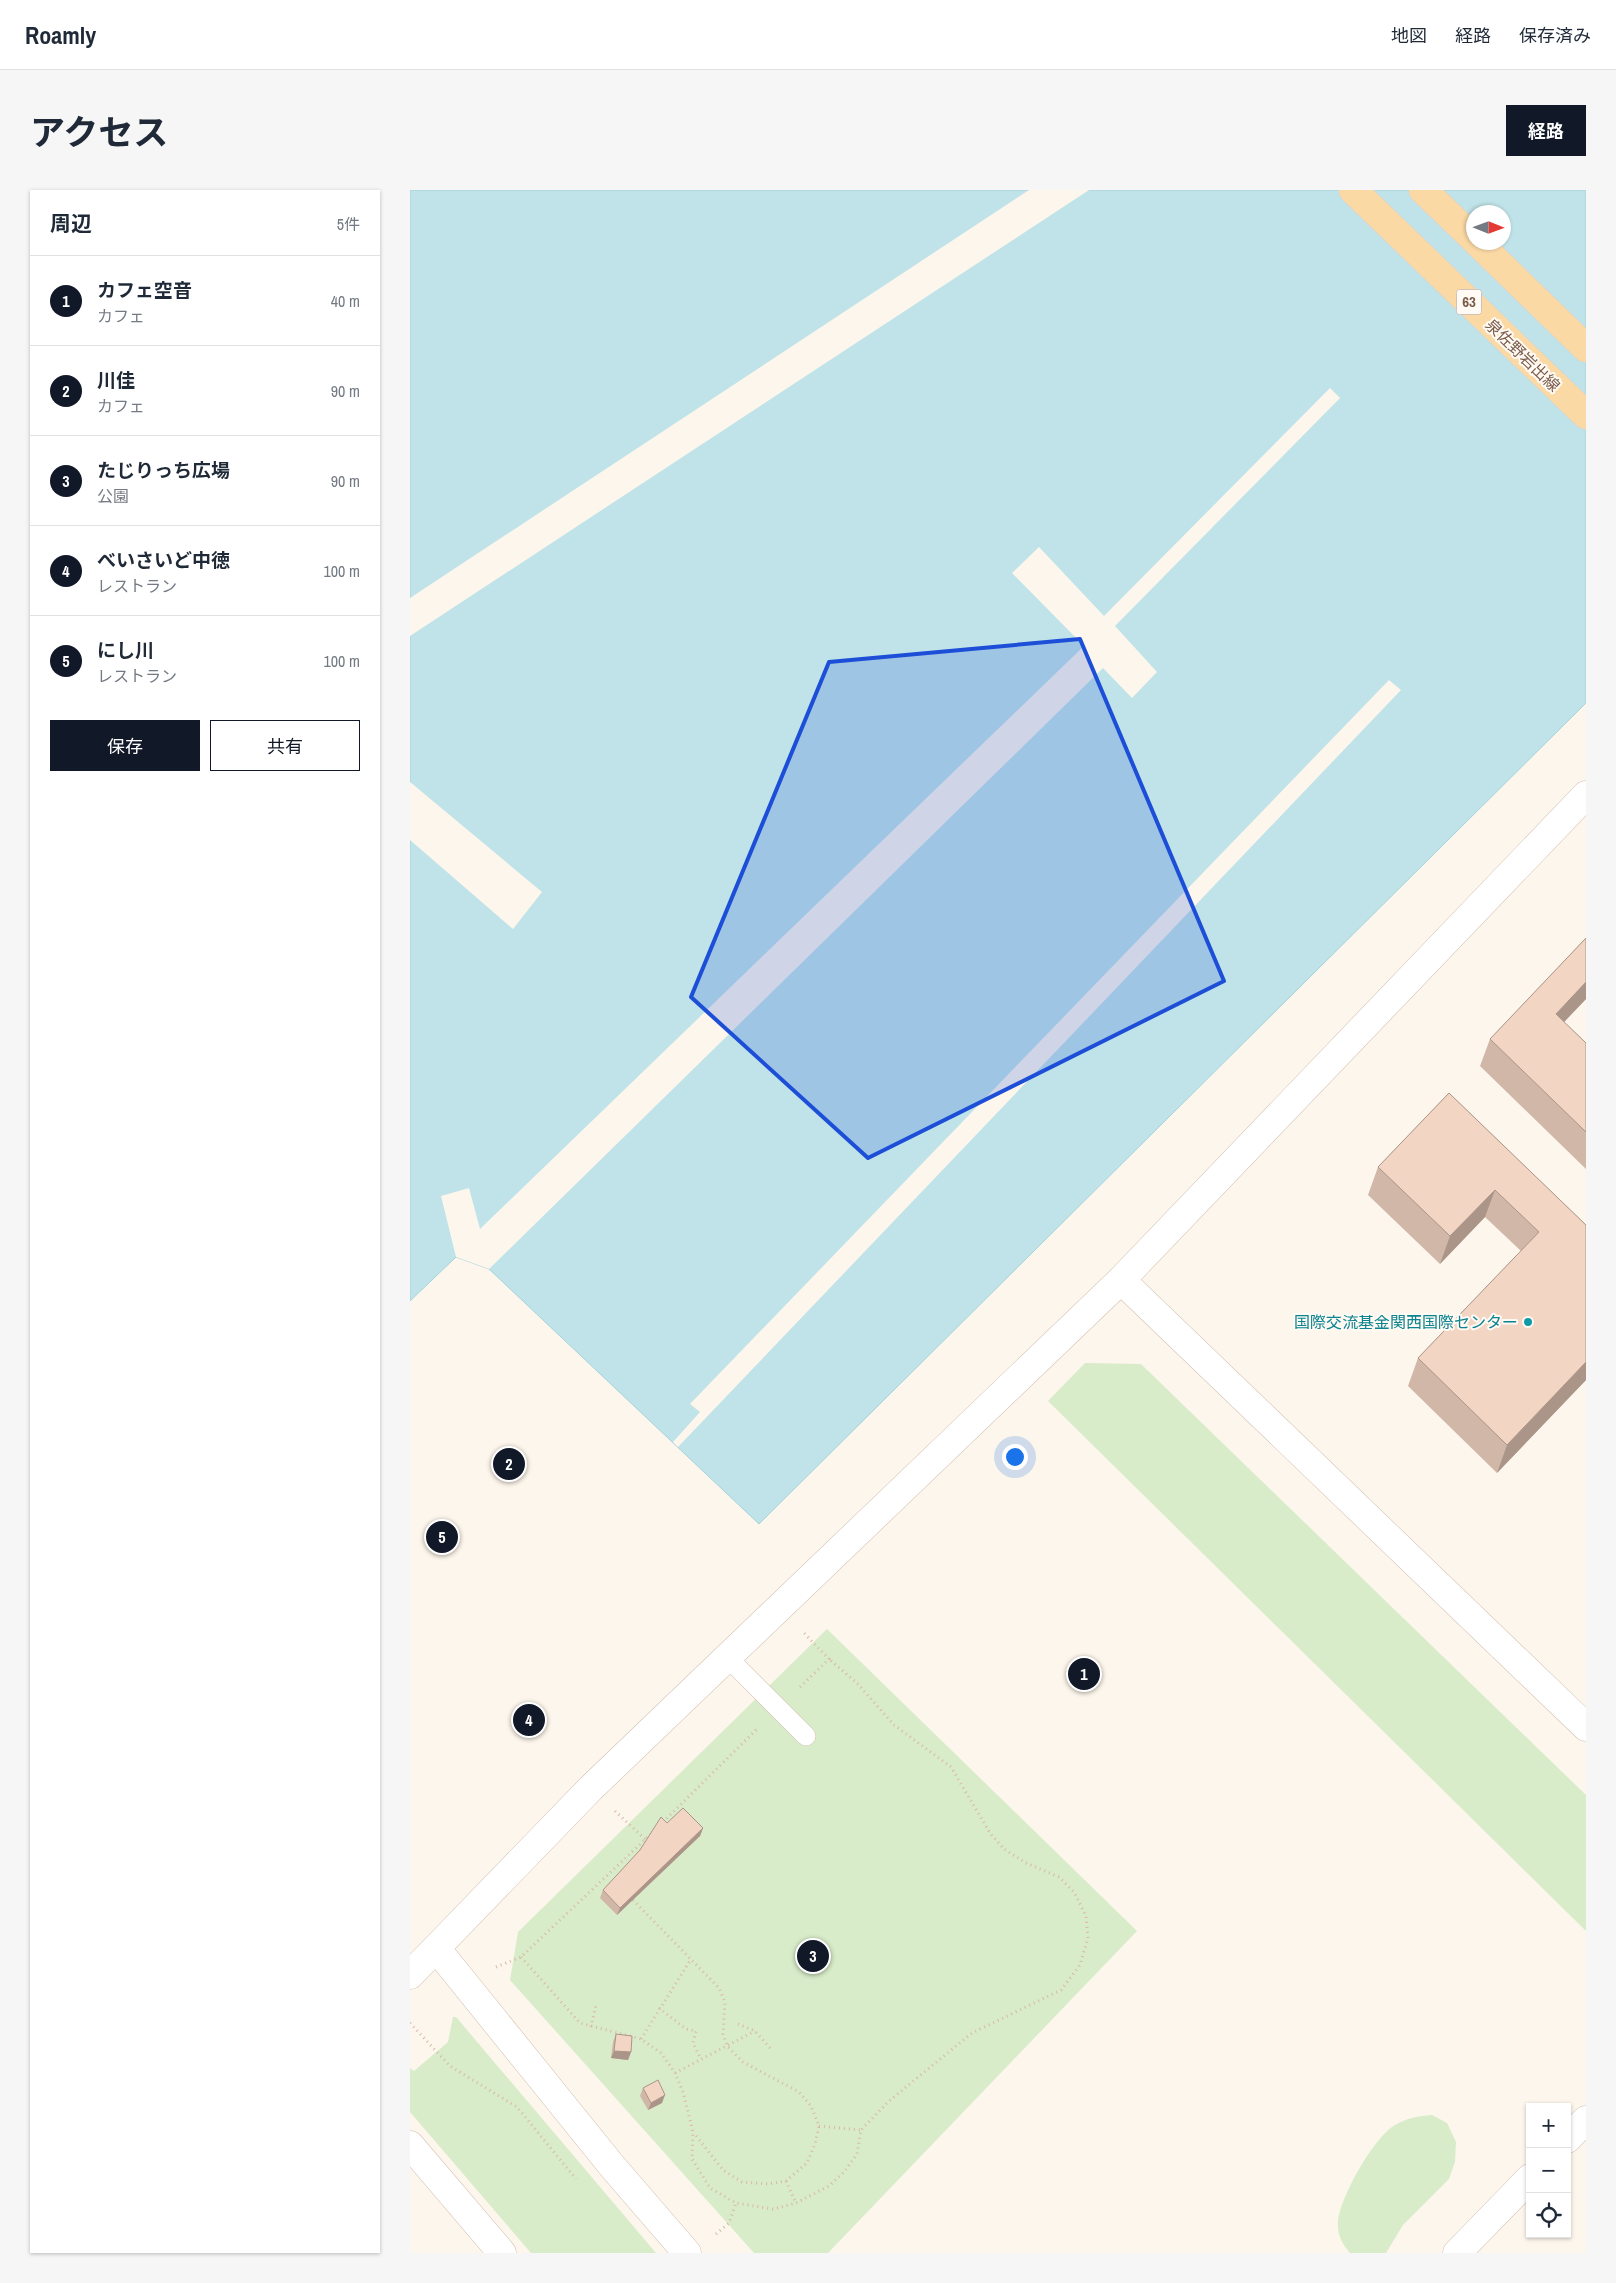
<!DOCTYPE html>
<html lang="ja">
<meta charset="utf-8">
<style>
body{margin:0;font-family:"Archivo Narrow","Noto Sans JP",sans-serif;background:#f6f6f7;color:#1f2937}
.controls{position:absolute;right:15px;bottom:15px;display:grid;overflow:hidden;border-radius:0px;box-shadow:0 1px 4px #0004}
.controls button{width:45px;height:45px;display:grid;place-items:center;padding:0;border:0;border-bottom:1px solid #e0e1e3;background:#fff;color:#1f2937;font:25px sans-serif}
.compass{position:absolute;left:1056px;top:15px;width:45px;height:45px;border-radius:50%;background:#fff;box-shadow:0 1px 4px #0004;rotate:91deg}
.you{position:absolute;left:604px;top:1266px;width:18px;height:18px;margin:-12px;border:4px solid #fff;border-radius:50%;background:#1a73e8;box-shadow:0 0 0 8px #1a73e833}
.badge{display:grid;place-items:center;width:32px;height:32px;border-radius:50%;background:#111827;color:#fff;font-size:16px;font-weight:700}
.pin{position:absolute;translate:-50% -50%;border:2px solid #fff;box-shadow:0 1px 5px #0006}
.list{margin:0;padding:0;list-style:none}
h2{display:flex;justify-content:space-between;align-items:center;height:65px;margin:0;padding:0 20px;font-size:21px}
h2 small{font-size:16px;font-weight:400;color:#747a83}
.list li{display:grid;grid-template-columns:32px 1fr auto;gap:15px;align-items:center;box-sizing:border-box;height:90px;padding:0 20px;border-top:1px solid #e0e1e3}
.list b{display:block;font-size:19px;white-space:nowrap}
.list p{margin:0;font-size:16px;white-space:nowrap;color:#747a83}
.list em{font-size:16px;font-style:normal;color:#747a83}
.actions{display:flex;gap:10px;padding:15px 20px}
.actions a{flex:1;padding:11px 0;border:1px solid #111827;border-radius:0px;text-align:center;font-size:18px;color:#111827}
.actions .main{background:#111827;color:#fff}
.icon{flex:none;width:28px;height:28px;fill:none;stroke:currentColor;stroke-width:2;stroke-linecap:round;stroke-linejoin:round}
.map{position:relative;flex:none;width:1176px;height:2063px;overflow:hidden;border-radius:0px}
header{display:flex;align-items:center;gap:30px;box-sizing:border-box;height:70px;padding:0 25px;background:#fff;border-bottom:1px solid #e0e1e3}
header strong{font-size:24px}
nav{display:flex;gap:28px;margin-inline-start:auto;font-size:18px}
.intro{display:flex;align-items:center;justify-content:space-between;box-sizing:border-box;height:120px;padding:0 30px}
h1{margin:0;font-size:35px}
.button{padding:12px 22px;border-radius:0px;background:#111827;color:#fff;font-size:18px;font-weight:700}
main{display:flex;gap:30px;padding:0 30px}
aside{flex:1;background:#fff;border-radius:0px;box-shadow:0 1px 4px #0004}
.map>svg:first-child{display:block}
.green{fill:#d8ecc9}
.water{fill:#bfe3e8;stroke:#a5d3da;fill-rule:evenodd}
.pier{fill:#fdf6ec}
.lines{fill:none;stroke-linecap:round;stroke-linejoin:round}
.service-casing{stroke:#d1beb0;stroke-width:20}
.minor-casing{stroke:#d1beb0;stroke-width:29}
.tertiary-casing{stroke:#d1beb0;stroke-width:29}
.primary-casing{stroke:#dad1cd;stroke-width:29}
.path{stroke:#d9b8a5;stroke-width:3;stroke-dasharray:1 4;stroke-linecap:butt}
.service{stroke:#fff;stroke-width:19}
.minor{stroke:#fff;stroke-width:28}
.tertiary{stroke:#fff;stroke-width:28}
.primary{stroke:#fbd9a5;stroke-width:28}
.wall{fill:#d1b7a8}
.shaded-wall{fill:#aa9588}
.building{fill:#f3d5c3;stroke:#aa9588}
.marked{fill:#1d4ed8;fill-opacity:0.2;stroke:#1d4ed8;stroke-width:4;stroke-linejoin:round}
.culture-dot{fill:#0f9aa8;stroke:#fffaf3;stroke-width:2}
.labels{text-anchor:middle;stroke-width:4;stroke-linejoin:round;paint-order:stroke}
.shield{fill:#fffaf3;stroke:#a28b7f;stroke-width:1}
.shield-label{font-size:15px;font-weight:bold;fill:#7a5c4d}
.street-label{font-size:16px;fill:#7a5c4d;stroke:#fffaf3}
.culture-label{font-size:16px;fill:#0d838f;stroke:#fffaf3;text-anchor:end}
</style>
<header>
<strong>Roamly</strong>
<nav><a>地図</a><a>経路</a><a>保存済み</a></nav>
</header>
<div class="intro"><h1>アクセス</h1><a class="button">経路</a></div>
<main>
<aside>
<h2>周辺<small>5件</small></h2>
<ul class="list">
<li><span class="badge">1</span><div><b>カフェ空音</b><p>カフェ</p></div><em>40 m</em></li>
<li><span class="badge">2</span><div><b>川佳</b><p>カフェ</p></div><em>90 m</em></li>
<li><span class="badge">3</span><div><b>たじりっち広場</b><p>公園</p></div><em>90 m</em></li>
<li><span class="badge">4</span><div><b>べいさいど中徳</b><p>レストラン</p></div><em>100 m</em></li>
<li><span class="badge">5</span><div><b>にし川</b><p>レストラン</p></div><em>100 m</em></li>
</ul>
<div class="actions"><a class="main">保存</a><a>共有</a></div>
</aside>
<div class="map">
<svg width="1176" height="2063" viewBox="0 0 1176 2063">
<rect width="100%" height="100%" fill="#fdf6ec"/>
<path class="green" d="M675,1173L731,1174L1176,1605V1741L638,1211Z
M417,1439L727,1741L418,2063H344L100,1790L108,1742Z
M43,1827H46L246,2063H121L0,1922V1878L4,1881L38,1852Z
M1022,1925L1037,1933L1046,1952L1045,1972L1039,1989L993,2035L976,2063H940C932,2053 927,2045 928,2032C930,2007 964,1947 985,1935C997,1928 1008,1926 1022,1925Z"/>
<path class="water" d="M0,0H1176V513L349,1334L79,1079L46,1067L0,1111ZM1064,22H1094V52H1064Z"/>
<path class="pier" d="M619,0H679L0,446V408Z
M920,198L930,208L705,436L747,482L722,508L693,478L79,1079L46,1067L31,1006L59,998L70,1039L674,456L602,383L629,357L694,426Z
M979,490L991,500L268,1257L263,1252L290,1222L280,1214Z
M0,592L132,702L103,739L0,650Z"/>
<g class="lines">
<g class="service-casing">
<path id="service" d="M317,1467L396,1546"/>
</g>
<g class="minor-casing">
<path id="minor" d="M0,1955L92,2063"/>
</g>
<g class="tertiary-casing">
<path id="tertiary" d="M711,1090L1176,1537
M26,1758L202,1976L277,2063
M0,1785L181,1598L711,1090L1176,605
M1157,1949L1176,1930
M1047,2063L1120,1988"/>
</g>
<g class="primary-casing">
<path id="primary" d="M943,0L1176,225
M1013,0L1064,49
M1067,52L1176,158"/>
</g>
<path class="path" d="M390,1497L419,1469L394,1443
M205,1621L235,1649
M253,1632L348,1538
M223,1710L309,1798L315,1812L313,1844L317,1856L333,1872L389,1902L401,1916L409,1936L405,1954L397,1973L376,1991L358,1994L332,1992L313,1980L284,1943
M111,1767L170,1833L231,1849L251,1863L265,1883L273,1902L283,1942L282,1969L300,1998L326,2013L363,2019L386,2013L419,1996L434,1982L447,1964L451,1940L479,1911L562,1843L651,1800L670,1775L678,1748L676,1726L664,1702L649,1687L616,1673L594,1659L580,1643L541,1577L484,1535L447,1493L419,1469
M86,1777L111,1767L241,1644
M249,1818L276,1839L286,1841L283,1853L291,1869
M0,1833L40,1876L107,1917L166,1989
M328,1834L345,1841L361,1859
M181,1837L186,1815
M231,1849L281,1769
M265,1883L345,1841
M409,1936L451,1940
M376,1991L386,2013
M306,2044L319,2033L326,2013"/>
<use href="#service" class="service"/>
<use href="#minor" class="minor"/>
<use href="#tertiary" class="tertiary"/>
<use href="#primary" class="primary"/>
</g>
<path class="wall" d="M1176,748V809L1154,832L1176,853V979L1070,876L1080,849Z
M1039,903L1176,1035V1190L1087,1283L998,1196L1008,1168L1111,1061L1075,1027L1030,1074L958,1005L968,977Z
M257,1633L293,1638L290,1646L207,1725L190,1708L193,1700Z
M206,1844L221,1862L218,1870L201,1868L203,1852Z
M233,1898L252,1913L238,1920L230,1906Z"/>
<path class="shaded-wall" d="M1176,792V809L1136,851L1146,824Z
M1085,1000L1075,1027L1030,1074L1040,1046Z
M1176,1172V1190L1087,1283L1097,1255Z
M293,1638L290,1646L207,1725L210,1718Z
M204,1861L221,1862L218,1870L201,1868Z
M255,1905L252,1913L238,1920L241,1913Z"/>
<path class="building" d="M1176,748V792L1146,824L1176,853V942L1080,849Z
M1039,903L1176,1035V1172L1097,1255L1008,1168L1129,1042L1085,1000L1040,1046L968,977Z
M273,1618L293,1638L210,1718L193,1700L230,1660L251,1627L257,1633Z
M206,1844L222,1846L221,1862L204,1861Z
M248,1890L255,1905L241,1913L233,1898Z"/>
<path class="marked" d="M670,449L814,791L458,968L281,807L419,472Z"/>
<circle class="culture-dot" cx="1118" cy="1132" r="5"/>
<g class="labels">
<rect class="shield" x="1046.5" y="99.5" width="25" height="25" rx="4"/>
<g class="shield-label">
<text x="1059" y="117">63</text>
</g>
<g class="street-label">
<text transform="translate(1113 165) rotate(44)" y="6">泉佐野岩出線</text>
</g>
<g class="culture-label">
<text x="1108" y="1138">国際交流基金関西国際センター</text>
</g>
</g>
</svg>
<div class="controls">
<button>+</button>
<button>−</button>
<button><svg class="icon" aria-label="locate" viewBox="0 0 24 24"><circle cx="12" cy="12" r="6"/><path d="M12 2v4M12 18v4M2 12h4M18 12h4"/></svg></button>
</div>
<svg class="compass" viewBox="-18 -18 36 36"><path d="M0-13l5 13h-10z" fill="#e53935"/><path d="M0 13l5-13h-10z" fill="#747a83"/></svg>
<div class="you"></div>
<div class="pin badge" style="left:674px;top:1484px">1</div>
<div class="pin badge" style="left:99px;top:1274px">2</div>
<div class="pin badge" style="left:403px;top:1766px">3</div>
<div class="pin badge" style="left:119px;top:1530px">4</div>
<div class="pin badge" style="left:32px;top:1347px">5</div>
</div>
</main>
